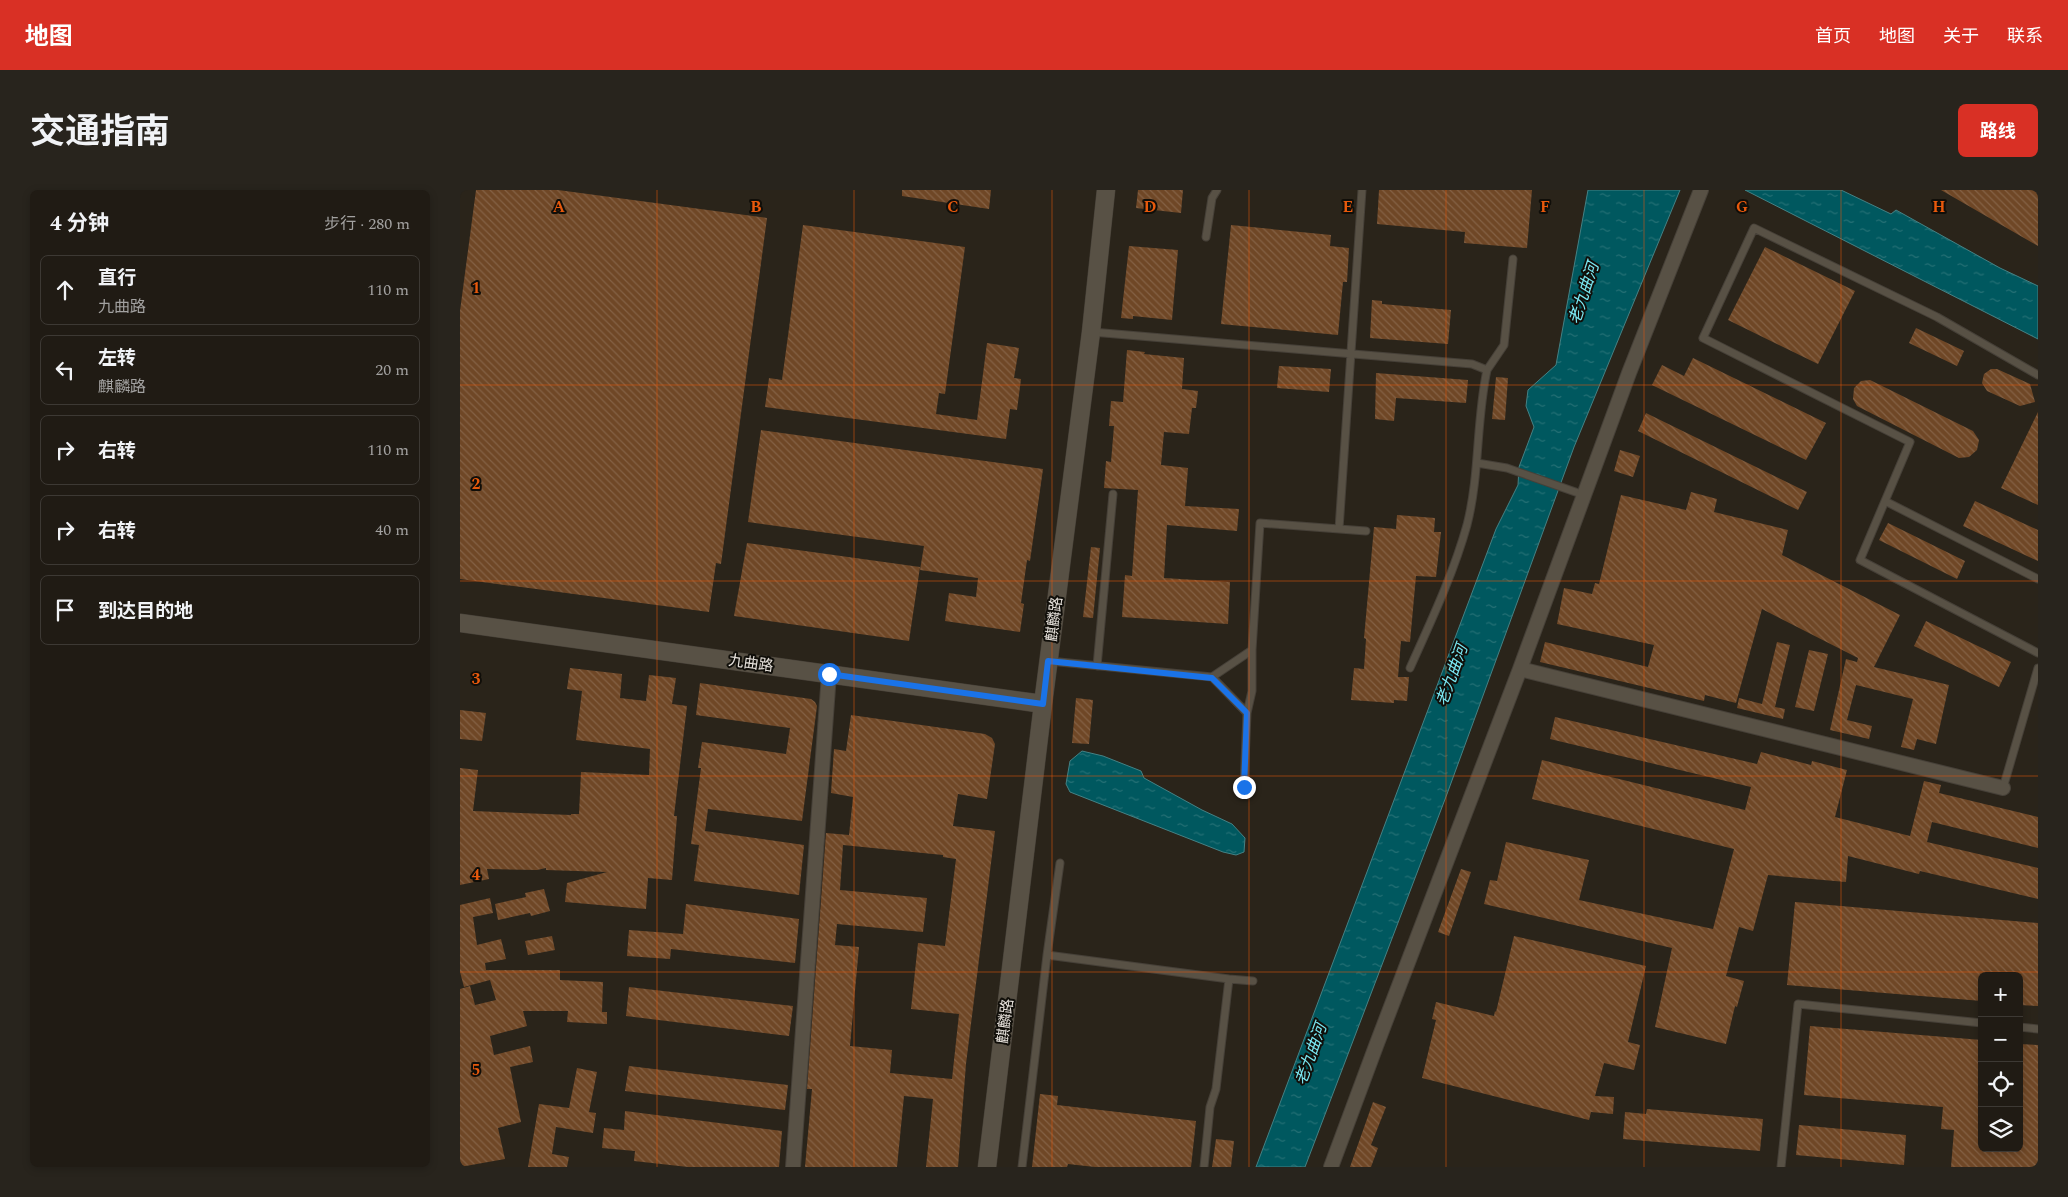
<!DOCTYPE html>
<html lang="zh">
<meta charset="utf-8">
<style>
body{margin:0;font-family:Spectral,"Noto Sans SC",serif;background:#28241d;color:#f1f3f6}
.controls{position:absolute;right:15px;bottom:15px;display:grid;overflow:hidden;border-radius:8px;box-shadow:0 2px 8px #0003}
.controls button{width:45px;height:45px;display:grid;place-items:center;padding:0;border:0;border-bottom:1px solid #3d3934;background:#201b14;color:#f1f3f6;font:25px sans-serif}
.stop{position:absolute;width:15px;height:15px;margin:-11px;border:4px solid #1a73e8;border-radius:50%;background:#fff}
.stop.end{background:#1a73e8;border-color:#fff;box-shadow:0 1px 5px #0008}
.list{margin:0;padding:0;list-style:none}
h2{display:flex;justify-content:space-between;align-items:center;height:65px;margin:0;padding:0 20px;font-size:21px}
h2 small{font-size:16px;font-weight:400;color:#a2a1a0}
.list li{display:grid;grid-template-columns:32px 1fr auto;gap:15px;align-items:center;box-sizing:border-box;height:70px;margin:0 10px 10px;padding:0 10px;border:1px solid #3d3934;border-radius:8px}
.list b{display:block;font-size:19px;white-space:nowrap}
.list p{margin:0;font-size:16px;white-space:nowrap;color:#a2a1a0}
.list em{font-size:16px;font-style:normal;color:#a2a1a0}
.icon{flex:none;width:28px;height:28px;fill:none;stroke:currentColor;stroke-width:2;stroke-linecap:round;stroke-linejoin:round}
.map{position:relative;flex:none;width:1578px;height:977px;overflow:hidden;border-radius:8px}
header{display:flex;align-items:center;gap:30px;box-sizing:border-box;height:70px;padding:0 25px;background:#d93025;color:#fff}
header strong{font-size:24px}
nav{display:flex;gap:28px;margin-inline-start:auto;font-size:18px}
.intro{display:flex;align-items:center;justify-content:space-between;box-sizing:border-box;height:120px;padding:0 30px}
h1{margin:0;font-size:35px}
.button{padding:12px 22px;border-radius:8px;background:#d93025;color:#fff;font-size:18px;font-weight:700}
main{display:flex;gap:30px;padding:0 30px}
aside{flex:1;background:#201b14;border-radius:8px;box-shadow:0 2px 8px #0003}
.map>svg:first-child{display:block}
.water{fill:url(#water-ripples);stroke:#458184}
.building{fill:url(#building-back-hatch);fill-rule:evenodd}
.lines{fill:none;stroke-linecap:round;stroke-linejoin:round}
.service-casing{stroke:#464038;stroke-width:9}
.minor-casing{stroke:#464038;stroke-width:16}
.tertiary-casing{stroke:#464038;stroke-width:19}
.service{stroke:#585145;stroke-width:7}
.minor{stroke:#585145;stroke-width:14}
.tertiary{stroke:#585145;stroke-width:18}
.route{stroke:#1a73e8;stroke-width:6}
.grid{fill:none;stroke:#e8590c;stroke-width:1;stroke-opacity:0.55}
.labels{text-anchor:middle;stroke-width:4;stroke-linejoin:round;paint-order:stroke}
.street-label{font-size:15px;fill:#e6e1db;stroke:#100e09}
.water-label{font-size:16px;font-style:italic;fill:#7be9f4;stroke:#100e09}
.grid-label{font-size:16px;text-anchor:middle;font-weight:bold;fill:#e8590c;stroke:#100e09;stroke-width:4;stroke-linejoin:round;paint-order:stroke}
</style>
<header>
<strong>地图</strong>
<nav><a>首页</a><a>地图</a><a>关于</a><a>联系</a></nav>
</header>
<div class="intro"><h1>交通指南</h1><a class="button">路线</a></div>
<main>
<aside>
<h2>4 分钟<small>步行 · 280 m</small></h2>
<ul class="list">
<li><svg class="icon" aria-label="ahead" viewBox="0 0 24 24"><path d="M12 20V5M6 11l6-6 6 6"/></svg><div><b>直行</b><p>九曲路</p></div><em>110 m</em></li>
<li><svg class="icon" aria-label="left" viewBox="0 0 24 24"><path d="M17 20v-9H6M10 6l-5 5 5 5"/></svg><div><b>左转</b><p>麒麟路</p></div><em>20 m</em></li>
<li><svg class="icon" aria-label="right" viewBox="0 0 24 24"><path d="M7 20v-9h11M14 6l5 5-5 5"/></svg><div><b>右转</b></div><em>110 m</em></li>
<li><svg class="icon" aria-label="right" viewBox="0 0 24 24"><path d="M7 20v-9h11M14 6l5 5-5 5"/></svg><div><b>右转</b></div><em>40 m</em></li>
<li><svg class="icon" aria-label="arrive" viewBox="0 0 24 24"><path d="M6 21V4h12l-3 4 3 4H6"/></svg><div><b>到达目的地</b></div></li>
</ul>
</aside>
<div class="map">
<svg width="1578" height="977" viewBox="0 0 1578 977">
<defs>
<pattern id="water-ripples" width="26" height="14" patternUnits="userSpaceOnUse" patternTransform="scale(1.25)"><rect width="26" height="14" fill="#00585f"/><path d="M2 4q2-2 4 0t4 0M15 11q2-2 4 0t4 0" fill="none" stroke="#257075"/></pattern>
<pattern id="building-back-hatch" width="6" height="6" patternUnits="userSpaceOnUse" patternTransform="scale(1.25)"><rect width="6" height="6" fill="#6f4726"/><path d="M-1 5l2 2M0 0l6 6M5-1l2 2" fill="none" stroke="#846145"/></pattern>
</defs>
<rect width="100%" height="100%" fill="#2a241a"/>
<path class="water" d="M1128,0H1220L1114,257L987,604L845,977H796L1036,339L1058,295L1059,277L1074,237L1066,216L1068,200L1096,175Z
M1285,0H1381L1431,24L1436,20L1540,78L1578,96V149Z
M622,561L643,566L681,581L684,588L742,620L772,634L785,648L784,662L776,665L763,662L610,602L606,594L610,571Z"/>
<path class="building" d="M16,0H98L307,28L261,374L256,373L249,422L0,389V121Z
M442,0H531L529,19L442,6Z
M678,0H723L721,23L676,18Z
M919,0H1072L1067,58L1004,53L1005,42L917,34Z
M1481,0H1578V56Z
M343,35L505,57L485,204L479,203L476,224L517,230L527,153L559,158L554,188L561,189L557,220L550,219L546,249L305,217L309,188L322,190Z
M771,35L871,45L870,56L889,58L887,92H883L878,145L761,134Z
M669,56L718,60L712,130L673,126V129L661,128Z
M1305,57L1395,101L1358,174L1268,130Z
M912,110L922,111V114L991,120L988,154L910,148Z
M1456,138L1504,161L1497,176L1449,153Z
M667,160L685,162L684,164L724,168L722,199L738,201L736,218H732L729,244L704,242L701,275L728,278L725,316L779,319L777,341L707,335L704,388L770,392L768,434L662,427L665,385L672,386L678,300L644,298L646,271L651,272L654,236H649L651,211L663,212Z
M1233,168L1366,233L1346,270L1192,195L1202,175L1224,186Z
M819,176L871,179L869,202L817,198Z
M1531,179H1537L1570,194L1575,212L1560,216L1527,201L1522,193L1524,184Z
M916,183L1008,190L1006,213L936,208L934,231L915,229Z
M1036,187L1048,188L1045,230L1032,229Z
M1410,190L1513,241L1519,250L1517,260L1509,267L1499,268L1397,216L1393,209L1394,198L1401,191Z
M1578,222V315L1541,298Z
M1186,223L1347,302L1338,320L1178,241Z
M301,240L583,279L570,371L567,370L561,413L564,414L560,442L485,431L489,403L516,407L518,388L460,380L464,356L288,332Z
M1160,260L1180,266L1173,287L1154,281Z
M1231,302L1257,309L1254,322L1328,340L1322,365L1440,425L1414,477L1489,495L1476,554L1457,549L1454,560L1441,557L1453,509L1396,495L1387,530L1412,536L1409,549L1370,540L1386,469L1397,472L1398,468L1302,419L1276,513L1245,505L1244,511L1080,472L1085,452L1188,477L1194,455L1097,434L1104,398L1132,404L1135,393L1139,394L1161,305L1226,320Z
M1515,311L1578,340V371L1503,336Z
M937,325L975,328L974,342H981L976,387L956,386L950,452L941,451L938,487H949L947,511L934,510V513L891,510L894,478L904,479L906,449L904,448L914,337L936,339Z
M1428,333L1505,371L1497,389L1419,350Z
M287,353L460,377L449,451L274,426Z
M631,357L640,358L633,428L623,427Z
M1466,431L1551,472L1539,497L1454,456Z
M1317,452L1330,455L1315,517L1325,519L1323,529L1277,518L1279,508L1302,514Z
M1349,460L1368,464L1354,521L1335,517Z
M110,478L162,484L160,508L186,511L189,485L216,488L212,514L227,516L214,626H217L212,690L188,688L186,719L105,712L107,693L147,682L86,680V678L77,680L27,679L29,689L0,695V578L18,580L13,621L111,625V624H119L121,582L189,585L190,559L116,550L122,501L107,499Z
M240,493L351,509L355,512L357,516L342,631L248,619L245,641L344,655L339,705L234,691L239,655L231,654L241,578H238L242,552L326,564L330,538L236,525Z
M616,508L633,510L629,554L612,553Z
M0,520L26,523L22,551L0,549Z
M391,525L525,544L532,548L535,554L527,609L498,604L493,636L535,641L506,874L498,977H466L473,909L444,906L437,977H345L352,899H347L366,643L389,645L393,607L371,603L374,559L386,561ZM383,655L483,665V667L496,669L485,756L458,753L451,819L499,824L492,889L430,883L432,860L390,856L399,757L375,755L377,734L463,742L467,708L380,700Z
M1095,527L1297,574L1301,562L1351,575L1352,571L1387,580L1375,627L1450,646L1464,591L1481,595L1479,603L1578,627V658L1472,632L1467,652L1578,678V709L1460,681L1459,684L1388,666L1386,692L1308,685L1293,741L1279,737L1266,786L1284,791L1277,817L1275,816L1266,854L1195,837L1212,758L1024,714L1030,690L1037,691L1046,652L1129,670L1119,710L1253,739L1274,659L1072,609L1082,570L1285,620L1291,597L1090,549Z
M1001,679L1011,682L989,746L978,742Z
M84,699L90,721L71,726L70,723L38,730L35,714L66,707L65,703Z
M30,708L33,723L13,727L17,755L41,749L46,769L25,773L26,780H100V790L143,792L142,822H147V834L107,832L108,821H63L67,836L30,846L34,865L70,856L73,872L50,877L61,932L38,938L45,969L0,977V799L10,796L15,815L36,810L30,790L4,797L0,782V715Z
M1335,712L1578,733V816L1559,815V786H1522V811L1327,795Z
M226,714L339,729L335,773L211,759L210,769L167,766L169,740L223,744Z
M92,746L95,760L68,765L65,751Z
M1054,746L1186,776L1168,852L1180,855L1174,880L1144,873L1135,906L1154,907L1153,924L1131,922L1129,930L962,888L976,830L972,829L976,812L1034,826L1035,821L1036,822Z
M169,797L333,816L329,846L166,826Z
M1350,836L1522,850V958H1559V854L1578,855V977H1491L1494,940L1481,939L1483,917L1344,905Z
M169,876L328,895L325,920L165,901Z
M117,878L137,882L129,922L136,923L133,943L96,937L92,964L109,967L107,977H68L79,914L109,918Z
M580,904L598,906L597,915L736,931L731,977H635L608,974L607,977H572Z
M913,912L926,917L911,955L918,958L911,977H890Z
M1187,919L1303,929L1300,961L1163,949L1165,922L1186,924Z
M165,921L322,941L319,977H228L174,971L175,961L142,958L144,938L164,940Z
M1339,935L1446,945L1444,975L1336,965Z
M756,949L774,951L771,977H752Z"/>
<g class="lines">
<g class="service-casing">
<path id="service" d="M746,47L752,8L757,0
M632,142L1012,174L1027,180L1044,155L1053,69
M1578,185L1477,127L1294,38L1243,148L1450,252L1400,370L1578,463
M1017,273L1047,278L1124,305
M1425,311L1578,389
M879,339L902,0
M589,471L752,487L792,460L800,333L906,341
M637,476L653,304
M950,478C971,431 993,385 1007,335C1020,284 1016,231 1027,180
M752,487L787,523
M784,597L787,523L792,501V460
M1543,598L1578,478
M587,765L600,673
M1559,837L1578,839
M562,977L587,765L769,789L793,791
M744,977L750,917L756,899L769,789
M1321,977L1338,814L1522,833"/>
</g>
<g class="minor-casing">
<path id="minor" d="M1060,479L1543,598
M333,977L369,484
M871,977L916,856L1060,479L1169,183L1241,0"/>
</g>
<g class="tertiary-casing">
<path id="tertiary" d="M0,433L583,514
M527,977L583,514L631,142L646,0"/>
</g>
<use href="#service" class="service"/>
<use href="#minor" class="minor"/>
<use href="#tertiary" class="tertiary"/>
</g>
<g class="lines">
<path class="route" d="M369,484L583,514L588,471L752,488L787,523L784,597"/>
</g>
<path class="grid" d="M197,0V977M394,0V977M592,0V977M789,0V977M986,0V977M1184,0V977M1381,0V977M0,195H1578M0,391H1578M0,586H1578M0,782H1578"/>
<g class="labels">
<g class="street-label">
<text transform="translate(594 429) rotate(-83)" y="5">麒麟路</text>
<text transform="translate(291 473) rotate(8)" y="5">九曲路</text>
<text transform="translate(545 831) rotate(-83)" y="5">麒麟路</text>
</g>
<g class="water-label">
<text transform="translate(1123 103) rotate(-72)" y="6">老九曲河</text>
<text transform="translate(991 485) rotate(-70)" y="6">老九曲河</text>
<text transform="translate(850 864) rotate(-70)" y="6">老九曲河</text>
</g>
</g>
<g class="grid-label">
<text x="99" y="22">A</text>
<text x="296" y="22">B</text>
<text x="493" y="22">C</text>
<text x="690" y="22">D</text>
<text x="888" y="22">E</text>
<text x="1085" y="22">F</text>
<text x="1282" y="22">G</text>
<text x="1479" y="22">H</text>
<text x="16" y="103">1</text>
<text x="16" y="299">2</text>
<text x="16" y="494">3</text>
<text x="16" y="690">4</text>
<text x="16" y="885">5</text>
</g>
</svg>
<div class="controls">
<button>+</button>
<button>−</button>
<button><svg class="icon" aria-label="locate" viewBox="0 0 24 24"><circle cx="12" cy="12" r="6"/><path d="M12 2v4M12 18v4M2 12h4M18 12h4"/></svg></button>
<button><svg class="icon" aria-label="layers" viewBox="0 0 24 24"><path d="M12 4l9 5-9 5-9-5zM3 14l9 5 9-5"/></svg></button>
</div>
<div class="stop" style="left:369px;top:484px"></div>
<div class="stop end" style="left:784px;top:597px"></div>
</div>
</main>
